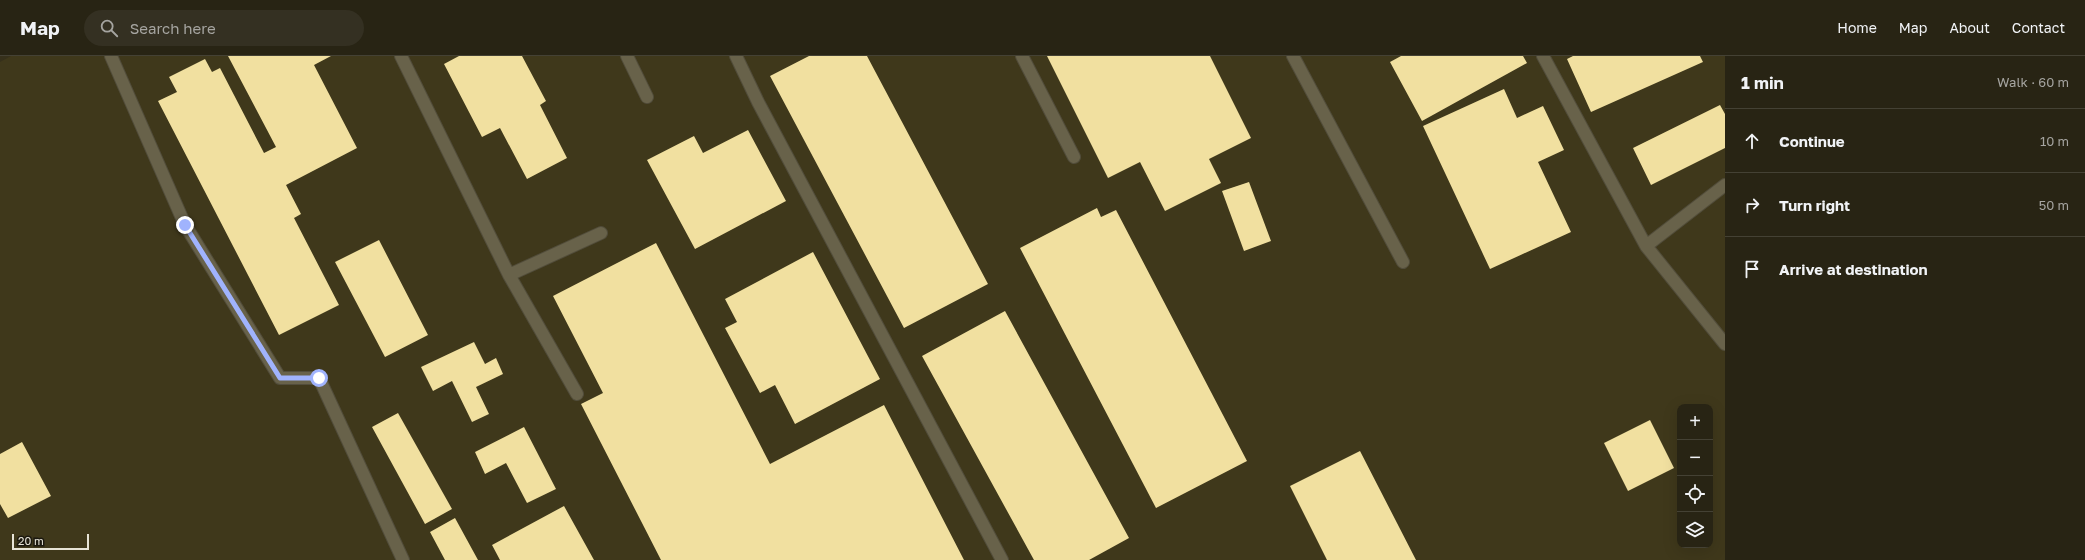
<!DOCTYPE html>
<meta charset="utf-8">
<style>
body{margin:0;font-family:"Golos Text",sans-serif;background:#343022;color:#f1f3f6}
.controls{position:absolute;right:12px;bottom:12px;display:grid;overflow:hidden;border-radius:8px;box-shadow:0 4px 16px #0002}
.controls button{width:36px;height:36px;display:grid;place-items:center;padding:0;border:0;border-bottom:1px solid #444134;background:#282414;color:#f1f3f6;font:20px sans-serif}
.scale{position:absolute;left:12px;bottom:10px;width:77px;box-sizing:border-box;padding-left:4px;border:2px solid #e7e4d7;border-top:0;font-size:11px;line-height:14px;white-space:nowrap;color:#e7e4d7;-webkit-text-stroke:3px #1b180f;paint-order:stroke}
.stop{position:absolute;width:12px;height:12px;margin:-9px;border:3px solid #a0b3fd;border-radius:50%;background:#fff}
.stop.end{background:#a0b3fd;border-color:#fff;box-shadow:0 1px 4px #0008}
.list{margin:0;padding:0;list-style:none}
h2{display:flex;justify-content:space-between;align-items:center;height:52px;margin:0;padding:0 16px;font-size:17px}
h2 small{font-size:13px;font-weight:400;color:#a5a4a0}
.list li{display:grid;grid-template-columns:26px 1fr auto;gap:12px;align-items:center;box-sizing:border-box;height:64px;padding:0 16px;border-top:1px solid #444134}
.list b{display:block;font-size:15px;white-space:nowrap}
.list em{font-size:13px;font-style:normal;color:#a5a4a0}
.icon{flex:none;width:22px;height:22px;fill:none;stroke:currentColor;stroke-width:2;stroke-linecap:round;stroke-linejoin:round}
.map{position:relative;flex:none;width:1725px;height:504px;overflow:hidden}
header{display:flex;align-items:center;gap:24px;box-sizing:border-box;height:56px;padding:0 20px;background:#282414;border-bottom:1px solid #444134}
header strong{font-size:19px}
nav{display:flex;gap:22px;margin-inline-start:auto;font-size:14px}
.search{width:280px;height:36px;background:#343022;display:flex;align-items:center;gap:10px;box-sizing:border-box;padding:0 14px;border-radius:22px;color:#a5a4a0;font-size:15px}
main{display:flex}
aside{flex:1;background:#282414}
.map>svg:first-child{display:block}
.built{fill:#3f381b;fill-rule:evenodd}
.building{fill:#f1e0a0}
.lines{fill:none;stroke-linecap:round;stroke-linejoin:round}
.minor-casing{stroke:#524d3b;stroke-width:14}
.minor{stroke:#68624a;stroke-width:12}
.route{stroke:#a0b3fd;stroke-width:5}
</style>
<header>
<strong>Map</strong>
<div class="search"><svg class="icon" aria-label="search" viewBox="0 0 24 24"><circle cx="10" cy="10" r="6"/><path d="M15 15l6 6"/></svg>Search here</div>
<nav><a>Home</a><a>Map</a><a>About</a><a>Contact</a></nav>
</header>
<main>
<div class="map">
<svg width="1725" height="504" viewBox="0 0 1725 504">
<rect width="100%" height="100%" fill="#36301b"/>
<path class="built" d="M11,0H1725V504H0V6ZM1680,351H1710V489H1680Z"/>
<path class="building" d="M228,0H331L314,9L357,92L286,129L301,158L294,162L339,249L279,279L158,45L177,36L169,21L205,3L212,16L220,12L264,97L276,91Z
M459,0H522L546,45L540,49L567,102L527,123L500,72L482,81L444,8Z
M809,0H867L988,228L904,272L770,20Z
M1047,0H1210L1251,82L1209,103L1221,127L1165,155L1140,106L1108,122Z
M1401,0H1523L1527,7L1422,65L1390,6Z
M1573,0H1700L1703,6L1591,56L1567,3Z
M1504,33L1517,62L1543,50L1564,94L1538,106L1571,176L1490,213L1423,70Z
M1720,49L1725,58V92L1651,129L1633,92Z
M748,74L786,145L695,193L647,104L694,80L703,97Z
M1249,126L1271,185L1244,195L1222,135Z
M1097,152L1101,161L1116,154L1247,405L1156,452L1020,192Z
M379,184L428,279L385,301L335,206Z
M656,187L770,408L884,349L964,504H661L581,348L603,337L553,240Z
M813,196L880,323L795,368L775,329L760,337L725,272L737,266L725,243Z
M1005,255L1129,482L1089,504H1034L922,300Z
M474,286L485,308L496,302L503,318L476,331L489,358L472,366L452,325L433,335L421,311Z
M398,357L452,453L425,468L372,371Z
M1650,364L1674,412L1628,435L1604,387Z
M524,371L556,433L527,447L506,407L485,418L475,396Z
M22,386L51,440L8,462L0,448V398Z
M1360,395L1416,504H1327L1290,430Z
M564,450L594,504H500L492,489Z
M455,462L478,504H445L430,476Z"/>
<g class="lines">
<g class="minor-casing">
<path id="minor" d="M111,0L185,169L280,322H319L403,504
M401,0L509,219L601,177
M627,0L647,41
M736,0L758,46L1002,504
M1022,0L1074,101
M1293,0L1403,206
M1543,0L1646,190L1725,288
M1646,190L1725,129
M509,219L577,338"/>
</g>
<use href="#minor" class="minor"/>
</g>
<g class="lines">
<path class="route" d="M185,169L280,322H319"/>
</g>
</svg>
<div class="controls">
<button>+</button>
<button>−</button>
<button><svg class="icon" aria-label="locate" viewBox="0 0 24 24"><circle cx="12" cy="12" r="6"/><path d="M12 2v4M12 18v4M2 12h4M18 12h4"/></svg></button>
<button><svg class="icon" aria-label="layers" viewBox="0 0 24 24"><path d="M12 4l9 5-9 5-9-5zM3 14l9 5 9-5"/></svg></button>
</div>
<div class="scale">20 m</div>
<div class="stop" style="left:319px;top:322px"></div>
<div class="stop end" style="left:185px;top:169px"></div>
</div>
<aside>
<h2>1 min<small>Walk · 60 m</small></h2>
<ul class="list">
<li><svg class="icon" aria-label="ahead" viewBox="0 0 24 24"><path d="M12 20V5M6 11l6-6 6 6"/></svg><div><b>Continue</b></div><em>10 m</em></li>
<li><svg class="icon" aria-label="right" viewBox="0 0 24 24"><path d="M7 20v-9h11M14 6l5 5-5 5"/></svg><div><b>Turn right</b></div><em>50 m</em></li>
<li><svg class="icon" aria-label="arrive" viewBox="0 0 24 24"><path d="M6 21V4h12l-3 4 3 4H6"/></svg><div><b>Arrive at destination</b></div></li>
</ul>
</aside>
</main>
